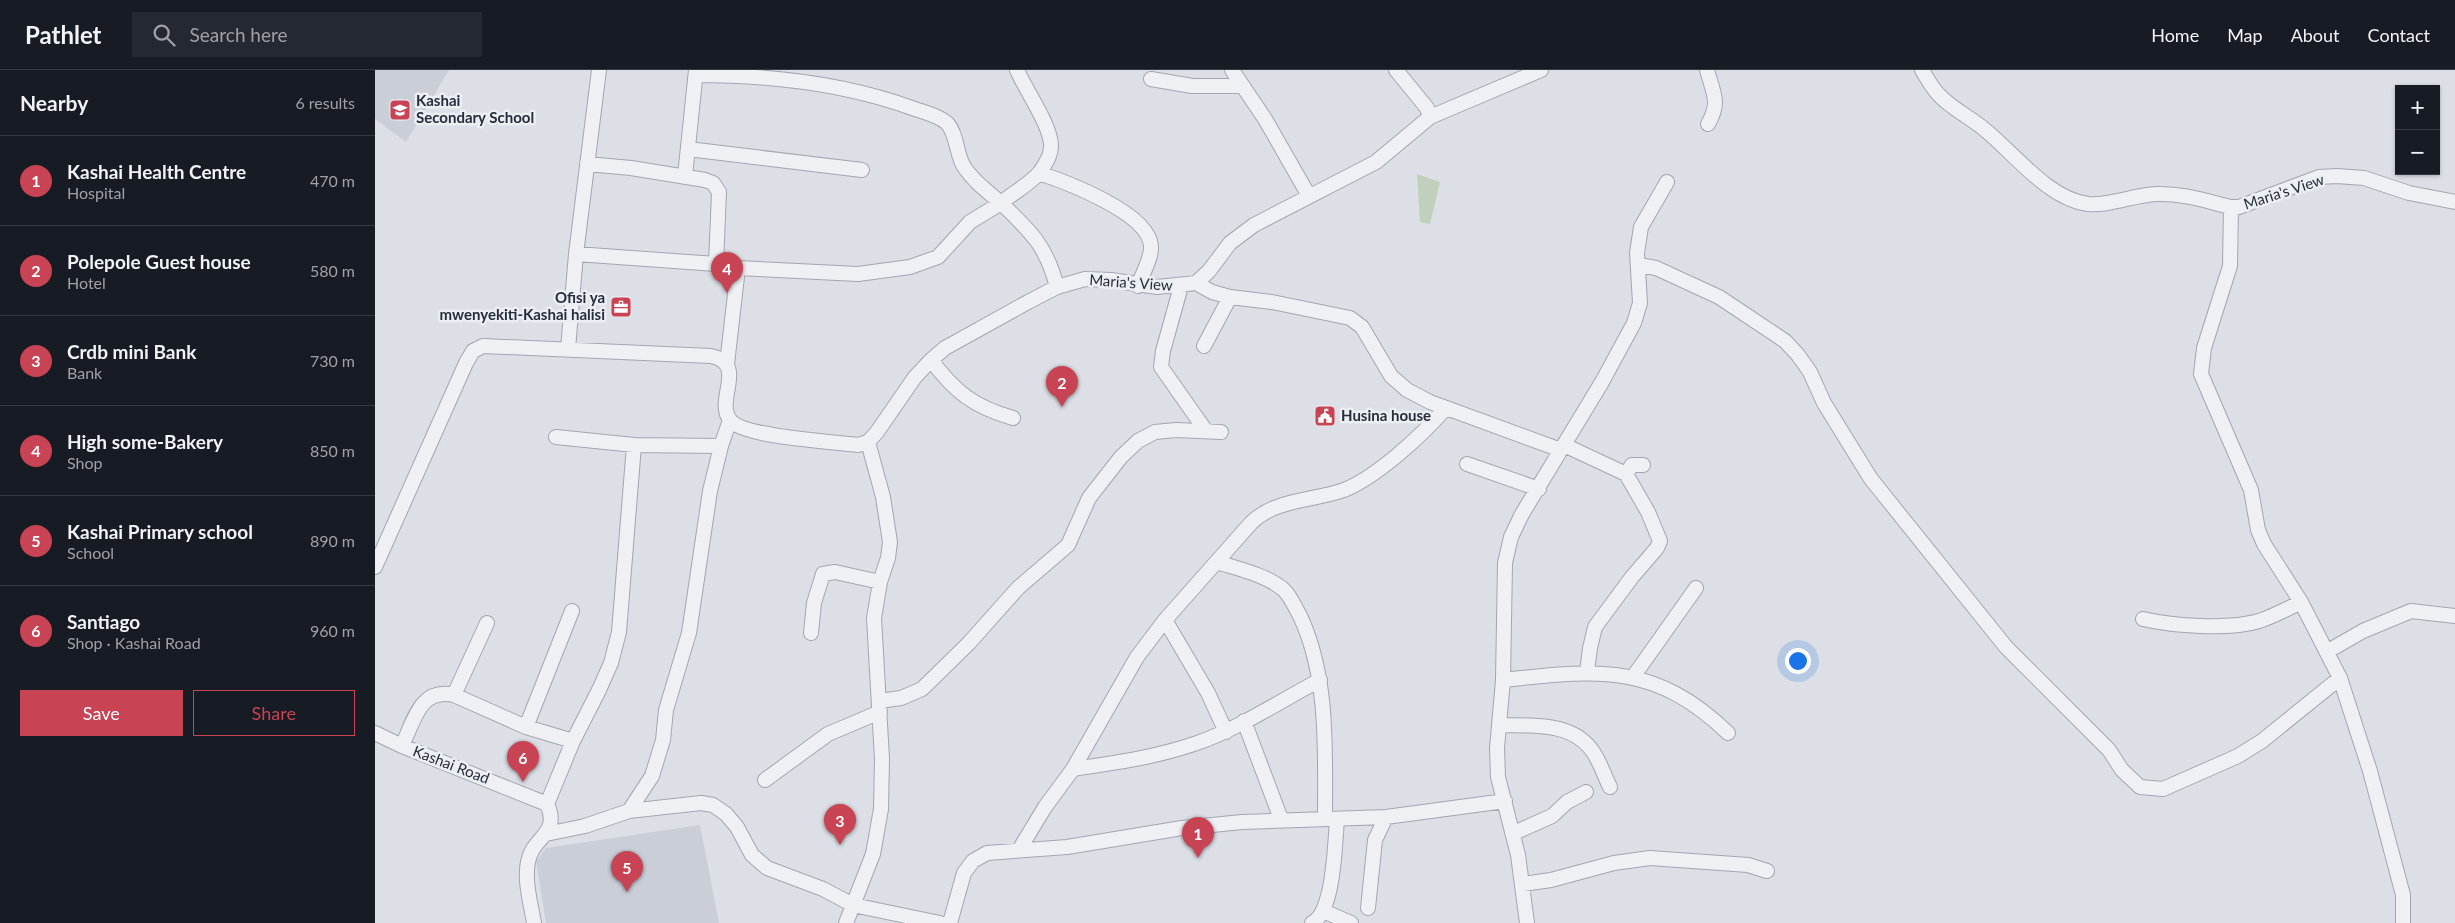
<!DOCTYPE html>
<meta charset="utf-8">
<style>
body{margin:0;font-family:Lato,sans-serif;background:#242831;color:#f1f3f6}
.controls{position:absolute;right:15px;top:15px;display:grid;overflow:hidden;border-radius:0px;box-shadow:0 1px 4px #0004}
.controls button{width:45px;height:45px;display:grid;place-items:center;padding:0;border:0;border-bottom:1px solid #363941;background:#171b24;color:#f1f3f6;font:25px sans-serif}
.you{position:absolute;left:1422px;top:590px;width:18px;height:18px;margin:-12px;border:4px solid #fff;border-radius:50%;background:#1a73e8;box-shadow:0 0 0 8px #1a73e833}
.badge{display:grid;place-items:center;width:32px;height:32px;border-radius:50%;background:#c84353;color:#fff;font-size:16px;font-weight:700}
.pin{position:absolute;translate:-50% -41px;filter:drop-shadow(0 1px 2px #0008)}
.pin::after{content:'';position:absolute;top:26px;width:18px;height:15px;background:inherit;clip-path:polygon(0 0,100% 0,50% 100%)}
.list{margin:0;padding:0;list-style:none}
h2{display:flex;justify-content:space-between;align-items:center;height:65px;margin:0;padding:0 20px;font-size:21px}
h2 small{font-size:16px;font-weight:400;color:#9ea1a6}
.list li{display:grid;grid-template-columns:32px 1fr auto;gap:15px;align-items:center;box-sizing:border-box;height:90px;padding:0 20px;border-top:1px solid #363941}
.list b{display:block;font-size:19px;white-space:nowrap}
.list p{margin:0;font-size:16px;white-space:nowrap;color:#9ea1a6}
.list em{font-size:16px;font-style:normal;color:#9ea1a6}
.actions{display:flex;gap:10px;padding:15px 20px}
.actions a{flex:1;padding:11px 0;border:1px solid #c84353;border-radius:0px;text-align:center;font-size:18px;color:#c84353}
.actions .main{background:#c84353;color:#fff}
.icon{flex:none;width:28px;height:28px;fill:none;stroke:currentColor;stroke-width:2;stroke-linecap:round;stroke-linejoin:round}
.map{position:relative;flex:none;width:2080px;height:853px;overflow:hidden}
header{display:flex;align-items:center;gap:30px;box-sizing:border-box;height:70px;padding:0 25px;background:#171b24;border-bottom:1px solid #363941}
header strong{font-size:24px}
nav{display:flex;gap:28px;margin-inline-start:auto;font-size:18px}
.search{width:350px;height:45px;background:#242831;display:flex;align-items:center;gap:12px;box-sizing:border-box;padding:0 18px;border-radius:0px;color:#9ea1a6;font-size:19px}
main{display:flex}
aside{flex:1;background:#171b24}
.map>svg:first-child{display:block}
.built{fill:#caced7}
.green{fill:#c1cfbd}
.lines{fill:none;stroke-linecap:round;stroke-linejoin:round}
.minor-casing{stroke:#a2a6af;stroke-width:16}
.minor{stroke:#eef0f4;stroke-width:14}
.labels{text-anchor:middle;stroke-width:5;stroke-linejoin:round;paint-order:stroke}
.poi-label{font-size:15px;font-weight:bold;fill:#262d3b;stroke:#ebeef3;text-anchor:start}
.street-label{font-size:15px;fill:#262d3b;stroke:#ebeef3}
</style>
<header>
<strong>Pathlet</strong>
<div class="search"><svg class="icon" aria-label="search" viewBox="0 0 24 24"><circle cx="10" cy="10" r="6"/><path d="M15 15l6 6"/></svg>Search here</div>
<nav><a>Home</a><a>Map</a><a>About</a><a>Contact</a></nav>
</header>
<main>
<aside>
<h2>Nearby<small>6 results</small></h2>
<ul class="list">
<li><span class="badge">1</span><div><b>Kashai Health Centre</b><p>Hospital</p></div><em>470 m</em></li>
<li><span class="badge">2</span><div><b>Polepole Guest house</b><p>Hotel</p></div><em>580 m</em></li>
<li><span class="badge">3</span><div><b>Crdb mini Bank</b><p>Bank</p></div><em>730 m</em></li>
<li><span class="badge">4</span><div><b>High some-Bakery</b><p>Shop</p></div><em>850 m</em></li>
<li><span class="badge">5</span><div><b>Kashai Primary school</b><p>School</p></div><em>890 m</em></li>
<li><span class="badge">6</span><div><b>Santiago</b><p>Shop · Kashai Road</p></div><em>960 m</em></li>
</ul>
<div class="actions"><a class="main">Save</a><a>Share</a></div>
</aside>
<div class="map">
<svg width="2080" height="853" viewBox="0 0 2080 853">
<rect width="100%" height="100%" fill="#dcdfe5"/>
<path class="built" d="M0,0H74L31,72L0,49Z
M325,755L344,853H171L161,791L171,778Z"/>
<path class="green" d="M1042,104L1065,112L1055,154L1045,152Z"/>
<g class="lines">
<g class="minor-casing">
<path id="minor" d="M857,0L890,49L934,126
M1021,0L1052,38L1055,47
M1332,0C1338,23 1346,32 1333,54
M1547,0C1552,8 1557,18 1564,25C1577,39 1595,47 1609,59C1639,83 1673,129 1713,134C1735,136 1759,125 1781,124C1807,123 1831,131 1856,137H1864L1944,107L1962,106L1989,108L2034,123L2080,132
M321,5C394,5 468,13 537,38C548,42 563,45 572,53C582,64 581,82 588,95C597,110 613,122 626,133C638,123 655,114 665,102C670,95 676,86 676,77C677,57 651,21 642,0
M776,9L817,16H868
M313,79L487,100
M212,94L256,98L330,110L338,113L344,122L341,194
M664,103C691,112 774,143 776,176C777,188 767,204 763,216
M310,106L321,0
M1856,137L1855,196L1829,278L1826,304L1876,420L1883,460L1889,474L1926,532L1965,608L1995,701L2028,825V853
M201,184L341,194L363,198L483,204L535,197L563,187L595,152L626,133C656,162 671,175 682,217
M1264,195L1281,198L1344,227L1410,271L1423,285L1435,302L1449,333L1496,409L1631,577L1734,680L1747,700L1765,717L1788,719L1863,686L1887,671L1965,608
M821,213L837,222L855,227L897,232L975,248L987,257L1016,306L1032,320L1055,332L1186,380
M806,216L788,281L786,297L831,361
M829,276L855,227
M193,279L201,184L224,0
M556,290C580,322 599,337 638,348
M352,294L363,198
M181,367L259,375L346,376
M1189,375L1251,404
M1092,394L1164,419
M842,492C863,499 892,505 909,520C916,527 920,537 925,546C954,607 950,683 950,749
M0,497L91,293L98,281L108,276L336,286C374,294 338,332 356,351C370,367 459,372 483,375L493,372L502,362L540,307L556,290L570,278L653,232L682,217L710,209L736,210L782,217L821,213L834,201L855,173L879,155L1001,92L1055,47L1166,0
M1768,549C1798,556 1854,560 1884,551C1899,546 1912,539 1926,532
M790,550L833,623L851,662
M436,563L439,533L448,504L460,502L505,512
M1953,581L1988,561L2036,541L2080,546
M1212,602L1215,578L1220,557L1257,507L1282,478L1285,471L1273,442L1251,404L1257,395H1268
M1258,607L1321,518
M1128,610C1223,600 1279,592 1353,663
M79,625L112,553
M504,631L526,628L547,619L594,573L643,518L693,475L714,428L746,387L763,371L780,362L801,360L846,362
M869,651L906,749
M1124,655C1158,656 1200,651 1220,685C1226,695 1230,707 1235,717
M151,657L197,541
M0,663L27,676L172,734C186,764 157,767 153,792C149,811 156,834 159,853
M27,676C39,651 45,617 79,625L151,657L198,671
M698,699C740,693 782,687 822,673C865,658 905,631 945,610
M390,710L453,664L505,642
M172,734L198,671L224,620L236,593L244,562L259,375
M254,741L277,706L288,670L291,640L314,563L335,421L346,376L355,350
M1139,763L1177,746L1192,732L1211,722
M171,764L210,756L254,741L326,733L338,735L351,744L362,757L377,785L392,798L448,819L478,835L565,853
M644,780L670,737L698,699L762,587L790,550L876,453C900,429 938,431 969,420C1002,407 1047,365 1071,338
M1148,814L1176,810L1239,793L1275,788L1373,795L1392,801
M993,838L1000,770L1011,747
M948,841L976,853
M471,853L498,784L506,739L507,689L499,548L505,512L513,488L515,472L508,427L493,372
M575,853L589,803L598,791L612,783L692,777L807,758L867,752L1011,747L1130,731
M937,853C959,842 960,773 962,749
M1152,853L1143,785L1123,707L1122,678L1128,610L1130,493L1136,467L1147,444L1227,312L1259,253L1265,233L1262,183L1266,157L1292,112"/>
</g>
<use href="#minor" class="minor"/>
</g>
<defs>
<g id="school-square" transform="scale(1.125)"><rect x="-9" y="-9" width="18" height="18" rx="4" fill="#c84353" stroke="#ebeef3"/><path d="M0-5L7-2L0 1L-7-2ZM-4 1L0 2.5L4 1V4Q0 6-4 4Z" fill="#fff"/></g>
<g id="office-square" transform="scale(1.125)"><rect x="-9" y="-9" width="18" height="18" rx="4" fill="#c84353" stroke="#ebeef3"/><path d="M-6-3h4V-5.5h4V-3h4V5H-6ZM-1-4.5V-3h2v-1.5ZM-6 0V1H6V0Z" fill="#fff"/></g>
<g id="civic-square" transform="scale(1.125)"><rect x="-9" y="-9" width="18" height="18" rx="4" fill="#c84353" stroke="#ebeef3"/><path d="M-.6-6.5H3V-4.5H.6V-3L4-1V1h2V6H-6V1h2V-1L-.6-3ZM-1.2 2.5V6h2.4V2.5Z" fill="#fff"/></g>
</defs>
<g fill-rule="evenodd">
<use href="#school-square" x="25" y="40"/>
<use href="#office-square" x="246" y="237"/>
<use href="#civic-square" x="950" y="346"/>
</g>
<g class="labels">
<g class="poi-label">
<text x="41" y="36">Kashai<tspan x="41" dy="17">Secondary School</tspan></text>
<text x="230" y="233" text-anchor="end">Ofisi ya<tspan x="230" dy="17">mwenyekiti-Kashai halisi</tspan></text>
<text x="966" y="351">Husina house</text>
</g>
<g class="street-label">
<text transform="translate(1909 122) rotate(-18)" y="5">Maria's View</text>
<text transform="translate(756 213) rotate(4)" y="5">Maria's View</text>
<text transform="translate(76 695) rotate(21)" y="5">Kashai Road</text>
</g>
</g>
</svg>
<div class="controls">
<button>+</button>
<button>−</button>
</div>
<div class="you"></div>
<div class="pin badge" style="left:823px;top:788px">1</div>
<div class="pin badge" style="left:687px;top:337px">2</div>
<div class="pin badge" style="left:465px;top:775px">3</div>
<div class="pin badge" style="left:352px;top:223px">4</div>
<div class="pin badge" style="left:252px;top:822px">5</div>
<div class="pin badge" style="left:148px;top:712px">6</div>
</div>
</main>
